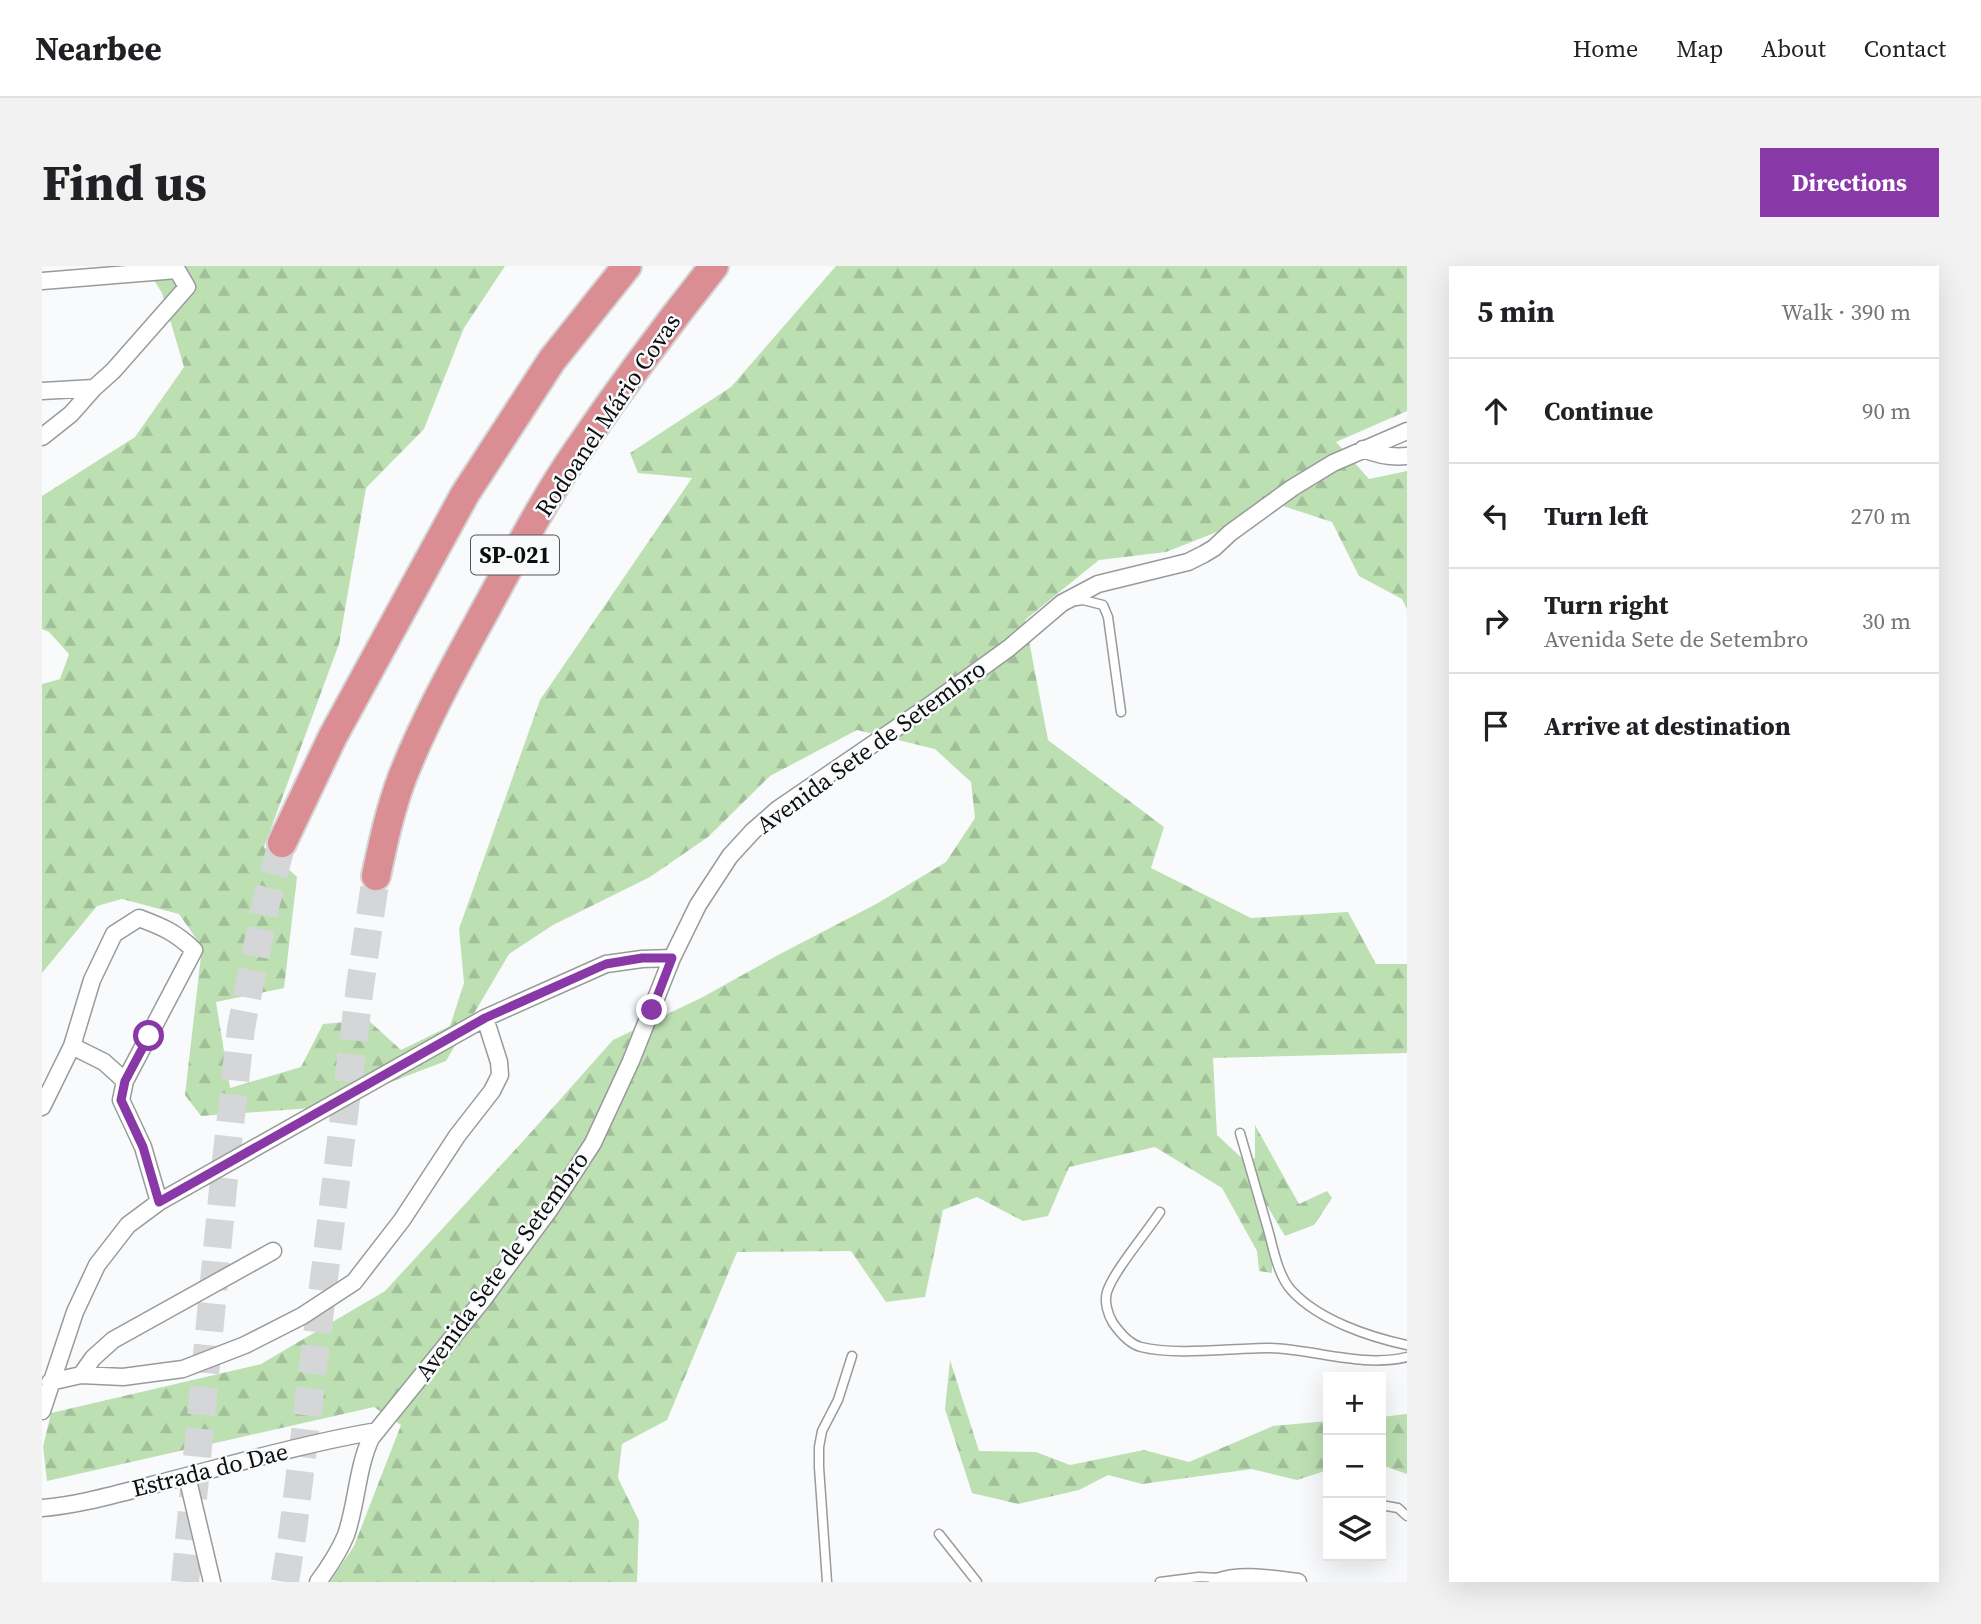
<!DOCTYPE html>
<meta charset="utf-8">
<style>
body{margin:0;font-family:"Source Serif 4",serif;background:#f2f2f2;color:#202124}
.controls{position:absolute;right:21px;bottom:21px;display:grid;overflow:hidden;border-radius:0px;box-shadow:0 7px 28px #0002}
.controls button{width:63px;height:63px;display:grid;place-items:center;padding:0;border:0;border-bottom:2px solid #e0e0e0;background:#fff;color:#202124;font:35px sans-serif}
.stop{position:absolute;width:21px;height:21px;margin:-16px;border:5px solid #8838a7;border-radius:50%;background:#fff}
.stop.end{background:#8838a7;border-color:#fff;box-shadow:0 2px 7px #0008}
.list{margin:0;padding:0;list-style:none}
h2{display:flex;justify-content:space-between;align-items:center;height:91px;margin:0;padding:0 28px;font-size:30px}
h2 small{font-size:23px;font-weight:400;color:#757577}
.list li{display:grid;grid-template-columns:46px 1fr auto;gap:21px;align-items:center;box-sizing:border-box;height:105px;padding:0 28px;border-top:2px solid #e0e0e0}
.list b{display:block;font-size:26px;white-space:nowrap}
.list p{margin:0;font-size:23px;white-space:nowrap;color:#757577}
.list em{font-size:23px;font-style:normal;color:#757577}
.icon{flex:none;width:38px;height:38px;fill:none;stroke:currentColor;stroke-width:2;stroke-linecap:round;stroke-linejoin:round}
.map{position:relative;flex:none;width:1365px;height:1316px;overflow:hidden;border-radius:0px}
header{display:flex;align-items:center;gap:42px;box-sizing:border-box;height:98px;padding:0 35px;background:#fff;border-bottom:2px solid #e0e0e0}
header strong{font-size:33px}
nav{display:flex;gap:38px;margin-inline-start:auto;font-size:24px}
.intro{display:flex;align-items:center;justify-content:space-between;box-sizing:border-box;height:168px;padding:0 42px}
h1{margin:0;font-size:49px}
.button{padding:18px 32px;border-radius:0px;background:#8838a7;color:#fff;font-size:24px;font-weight:700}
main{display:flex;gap:42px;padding:0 42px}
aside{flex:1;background:#fff;border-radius:0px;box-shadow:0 7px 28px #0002}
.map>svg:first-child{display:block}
.forest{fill:url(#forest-firs)}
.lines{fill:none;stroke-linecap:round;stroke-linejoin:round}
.motorway-tunnel{stroke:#d5d6d8;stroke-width:28;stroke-dasharray:28 14;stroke-linecap:butt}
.service-casing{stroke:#999a9c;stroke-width:11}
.minor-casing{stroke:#999a9c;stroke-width:19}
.motorway-casing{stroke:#d3d3d3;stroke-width:32}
.service{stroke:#fff;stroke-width:8}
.minor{stroke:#fff;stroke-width:16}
.motorway{stroke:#da8d93;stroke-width:28}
.route{stroke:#8838a7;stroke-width:9}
.labels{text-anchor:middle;stroke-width:5;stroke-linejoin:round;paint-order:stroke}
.shield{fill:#f8fafc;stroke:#535455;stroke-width:2}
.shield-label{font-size:23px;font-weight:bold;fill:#0c0d0d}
.street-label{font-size:24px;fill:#0c0d0d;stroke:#f8fafc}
</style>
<header>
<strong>Nearbee</strong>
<nav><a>Home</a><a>Map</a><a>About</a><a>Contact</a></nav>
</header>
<div class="intro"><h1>Find us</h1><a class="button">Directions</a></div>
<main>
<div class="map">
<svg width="1365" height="1316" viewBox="0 0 1365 1316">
<defs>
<pattern id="forest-firs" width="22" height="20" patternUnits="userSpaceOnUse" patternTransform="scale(1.75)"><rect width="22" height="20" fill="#bde0b3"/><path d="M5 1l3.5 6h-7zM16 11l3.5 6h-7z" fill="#a1bf99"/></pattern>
</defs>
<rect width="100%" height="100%" fill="#f8fafc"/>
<path class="forest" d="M103,0H463L422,62L382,163L324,222L297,378L222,581L255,611L242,722L174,736L188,822L259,801L281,758L326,754L359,784L408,760L422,717L417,663L498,434L650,212L596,207L588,187L689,121L794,0H1365V145L1294,176L1327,213L1365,205V343L1360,333L1317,310L1290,256L1241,240L1124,286L1057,294L983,354L1006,474L1122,561L1109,602L1209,652L1306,646L1334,698H1365V787L1171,792L1175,869L1203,895L1213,892V859L1257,938L1285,925L1290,932L1272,959L1243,970L1224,938L1220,962L1230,984V1007L1217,1005L1215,985L1180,922L1113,881L1027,901L1006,950L981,955L935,931L901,944L883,1031L844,1036L809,985L695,986L625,1154L580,1178L576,1212L597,1255L595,1316H288L312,1280L359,1159L332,1141L5,1215L1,1181L9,1147L219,1098L343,1025L483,873L571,774L659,732L738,688L836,637L904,596L933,552L929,516L893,483L815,464L728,510L666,571L608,611L511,659L467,688L404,795L283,841L159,850L143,829L160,681L137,648L80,633L55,640L0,707V418L18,413L27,388L7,366L0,363V230L93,171L142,101L120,27Z
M908,1094L937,1185L994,1186L1028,1199L1102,1184L1147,1196L1231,1160L1286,1155V1204L1255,1214L1210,1203L1100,1218L1066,1209L1037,1224L976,1238L930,1227L903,1143Z
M1365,1148V1208L1339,1199V1151Z"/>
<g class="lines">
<path class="motorway-tunnel" d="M143,1316L182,912L199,762L224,637L240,577
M243,1316L251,1264L318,720L334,610"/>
<g class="service-casing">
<path id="service" d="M1034,335L1041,334L1061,339L1066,351L1079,446
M1198,867C1207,898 1216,929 1225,960C1231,980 1235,1009 1250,1025C1277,1054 1327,1071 1365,1079
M1118,946C1105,966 1071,1006 1065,1026C1062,1036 1066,1049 1071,1057C1078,1067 1087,1078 1099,1081C1135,1090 1188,1082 1227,1082C1272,1083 1320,1102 1365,1091
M1339,1239L1356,1242L1365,1250
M897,1268L935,1316
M785,1316L777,1201V1181L780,1165L796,1134L810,1090
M1118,1316L1157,1311L1178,1312"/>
</g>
<g class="minor-casing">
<path id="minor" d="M0,15L135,4L145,21L71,105L52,122L0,125
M0,171L29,148L52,122
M1321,183C1336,189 1349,192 1365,190
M30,780L50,714L72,668L97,652C121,661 133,666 152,684L83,815L79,834L101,881L117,936
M0,841L30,780L62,796L83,815
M39,1109L51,1092L71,1074L231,985
M8,1116L39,1109L81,1111L141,1103L203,1079L260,1050L312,1016L360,954L415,870L450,825L458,809L457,796L443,752L564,698L600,693L630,692
M0,1145L33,1046L55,999L86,959L117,936L443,752
M145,1210L170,1316
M0,1242C37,1239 74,1228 110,1219C185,1200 259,1178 335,1165
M276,1316C287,1301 297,1286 304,1269C315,1237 315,1202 329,1172L440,1035L508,943L551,877L589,795L630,692L656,639L688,590L711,565L736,543L891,437L967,382L1020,337L1056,318L1146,296L1162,288L1172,282L1188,267L1250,222L1291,197L1365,165
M1175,1316C1199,1307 1231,1313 1256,1316"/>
</g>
<g class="motorway-casing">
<path id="motorway" d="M240,577L291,470L423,228L510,94L585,0
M334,610C341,577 348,544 360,512C383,453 415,396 445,341C474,288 502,233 536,184C579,121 625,59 672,0"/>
</g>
<use href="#service" class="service"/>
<use href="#minor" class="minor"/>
<use href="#motorway" class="motorway"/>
</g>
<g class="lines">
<path class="route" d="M107,770L83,815L79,834L101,881L117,936L443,752L564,698L600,692H630L610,744"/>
</g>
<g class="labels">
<rect class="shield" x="429" y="269.5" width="88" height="39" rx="5"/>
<g class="shield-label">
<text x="473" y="297">SP-021</text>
</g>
<g class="street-label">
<text transform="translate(566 149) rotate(-56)" y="8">Rodoanel Mário Covas</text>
<text transform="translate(829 481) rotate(-36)" y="8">Avenida Sete de Setembro</text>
<text transform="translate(460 1000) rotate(-54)" y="8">Avenida Sete de Setembro</text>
<text transform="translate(168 1204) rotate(-14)" y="8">Estrada do Dae</text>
</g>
</g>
</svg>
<div class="controls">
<button>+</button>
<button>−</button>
<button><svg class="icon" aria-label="layers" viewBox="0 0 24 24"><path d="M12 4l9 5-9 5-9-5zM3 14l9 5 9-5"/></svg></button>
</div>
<div class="stop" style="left:107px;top:770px"></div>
<div class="stop end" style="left:610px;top:744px"></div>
</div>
<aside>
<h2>5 min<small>Walk · 390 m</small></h2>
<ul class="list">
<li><svg class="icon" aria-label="ahead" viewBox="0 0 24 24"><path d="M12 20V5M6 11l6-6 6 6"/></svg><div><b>Continue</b></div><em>90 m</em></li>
<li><svg class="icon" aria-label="left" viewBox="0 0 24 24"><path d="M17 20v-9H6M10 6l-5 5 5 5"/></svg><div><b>Turn left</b></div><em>270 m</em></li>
<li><svg class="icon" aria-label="right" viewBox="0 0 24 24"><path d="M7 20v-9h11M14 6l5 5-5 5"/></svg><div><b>Turn right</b><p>Avenida Sete de Setembro</p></div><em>30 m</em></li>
<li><svg class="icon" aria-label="arrive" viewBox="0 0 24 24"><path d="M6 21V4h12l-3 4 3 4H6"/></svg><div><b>Arrive at destination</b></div></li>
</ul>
</aside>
</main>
